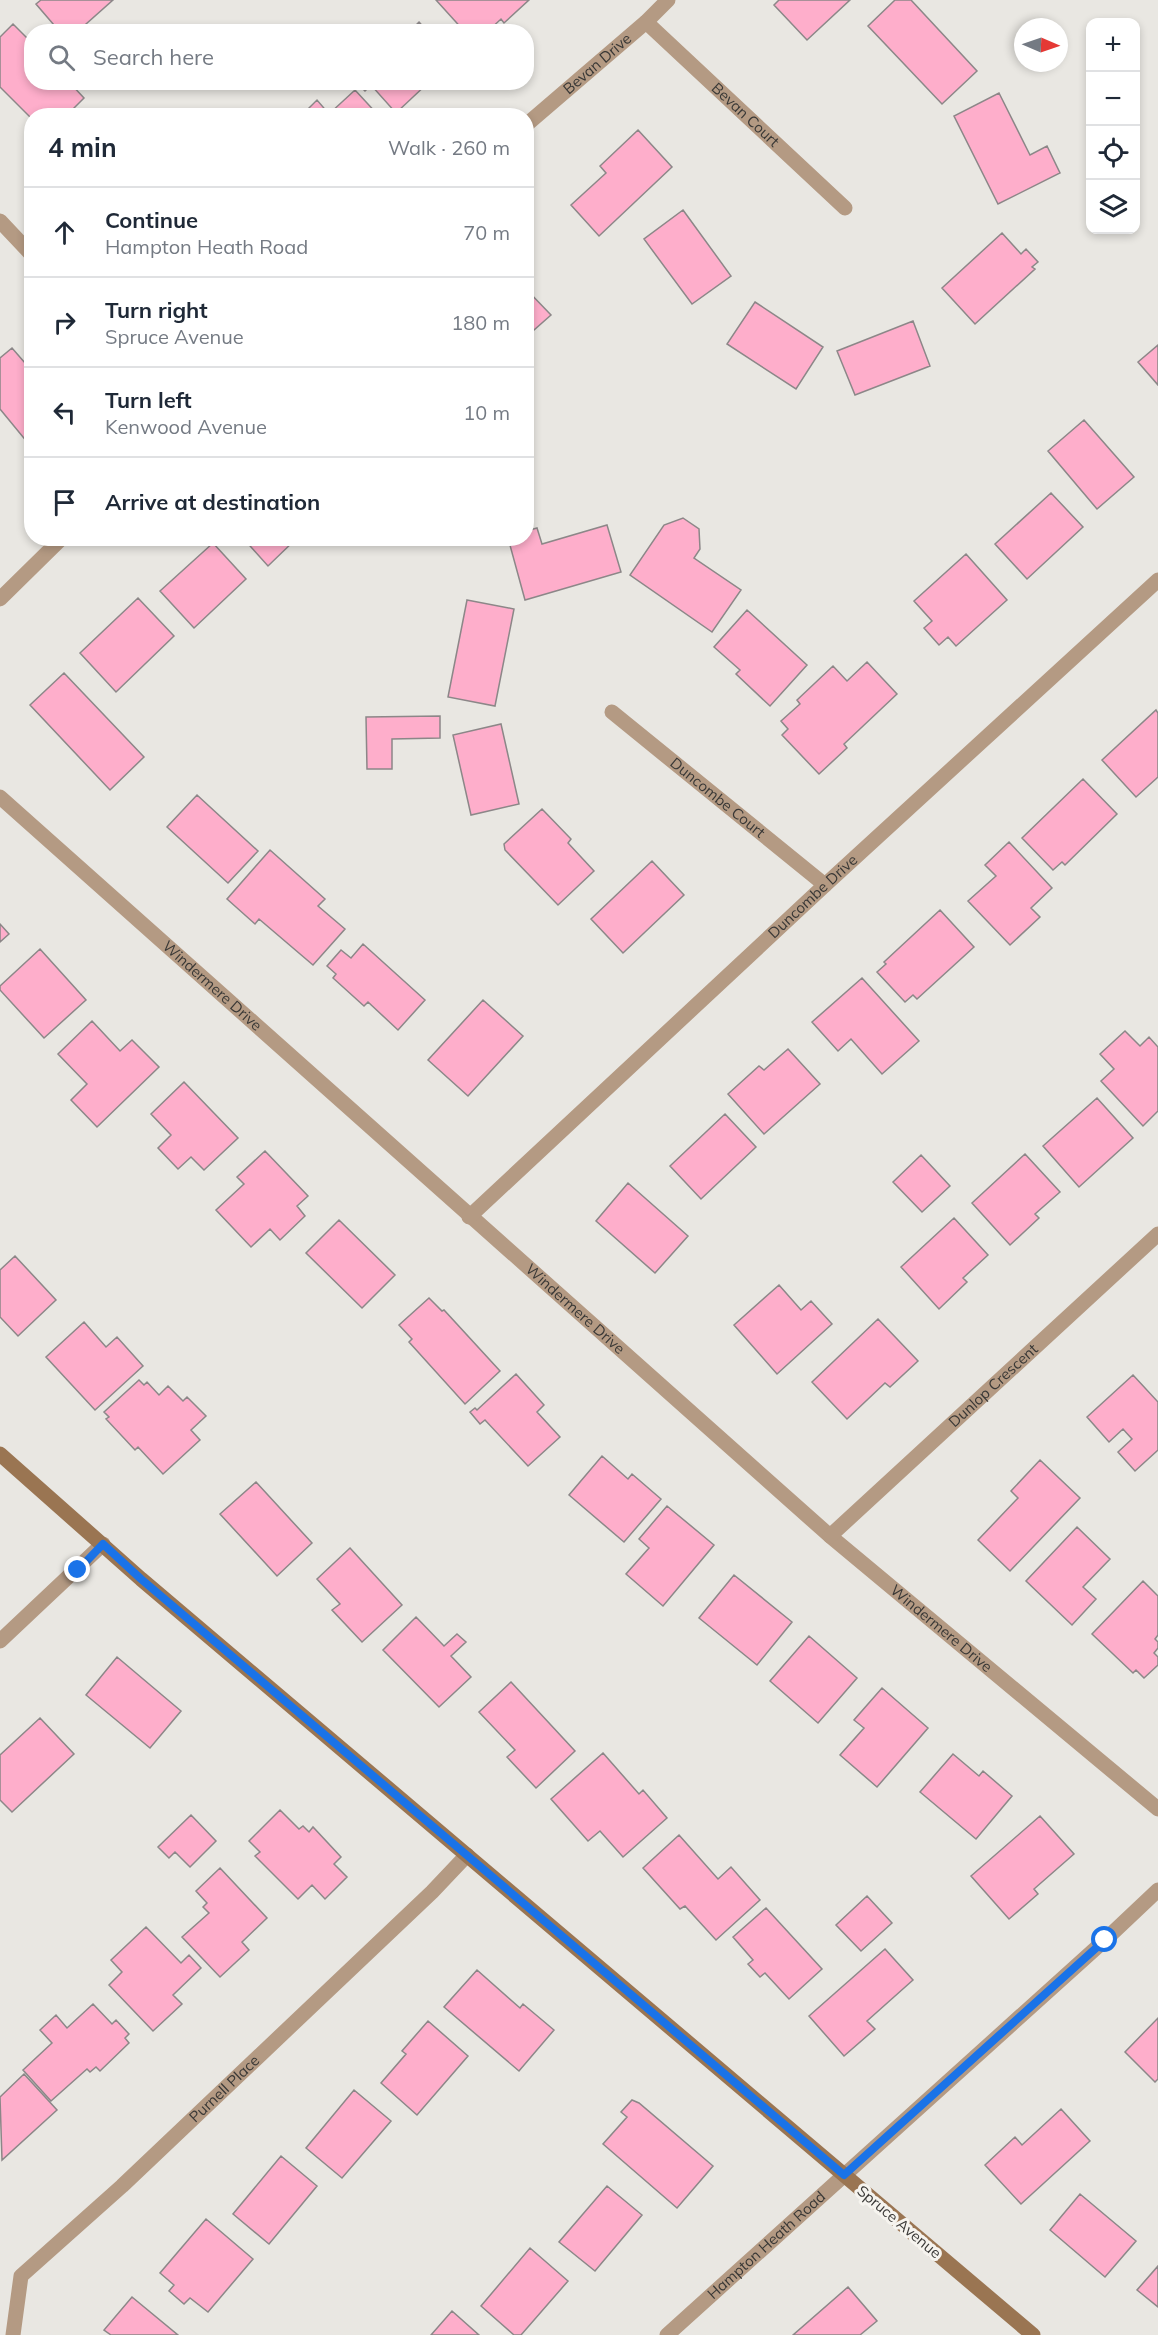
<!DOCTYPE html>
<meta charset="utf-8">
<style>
body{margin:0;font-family:Mulish,sans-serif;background:#f6f6f7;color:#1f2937}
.controls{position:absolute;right:18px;top:18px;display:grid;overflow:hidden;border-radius:12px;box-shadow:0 3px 9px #0003}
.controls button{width:54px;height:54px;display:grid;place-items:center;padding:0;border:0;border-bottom:2px solid #e0e1e3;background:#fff;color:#1f2937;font:30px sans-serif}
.compass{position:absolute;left:1014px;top:18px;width:54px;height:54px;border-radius:50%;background:#fff;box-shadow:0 3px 9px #0003;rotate:92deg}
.stop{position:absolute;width:18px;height:18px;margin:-14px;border:4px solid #1a73e8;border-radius:50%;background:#fff}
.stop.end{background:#1a73e8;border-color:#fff;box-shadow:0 2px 6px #0008}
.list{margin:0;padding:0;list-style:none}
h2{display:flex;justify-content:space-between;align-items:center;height:78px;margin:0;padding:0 24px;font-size:26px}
h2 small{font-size:20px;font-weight:400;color:#747a83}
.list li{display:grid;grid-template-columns:39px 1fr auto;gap:18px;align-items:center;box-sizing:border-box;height:90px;padding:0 24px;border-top:2px solid #e0e1e3}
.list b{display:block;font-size:22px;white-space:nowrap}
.list p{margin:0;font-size:20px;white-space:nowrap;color:#747a83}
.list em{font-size:20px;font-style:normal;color:#747a83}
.icon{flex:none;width:33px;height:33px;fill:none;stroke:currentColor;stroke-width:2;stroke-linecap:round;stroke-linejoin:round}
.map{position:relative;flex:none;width:1158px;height:2335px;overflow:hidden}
.search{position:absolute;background:#fff;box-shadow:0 3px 9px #0003;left:24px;top:24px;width:510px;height:66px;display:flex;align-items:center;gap:15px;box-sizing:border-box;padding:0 21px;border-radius:24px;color:#747a83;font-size:22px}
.panel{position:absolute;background:#fff;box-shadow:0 3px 9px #0003;left:24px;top:108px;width:510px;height:438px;border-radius:24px}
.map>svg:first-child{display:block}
.building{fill:#feaecb;stroke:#8c8788;stroke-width:1.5}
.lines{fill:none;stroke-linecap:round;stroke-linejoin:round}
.street{stroke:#b49a83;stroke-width:15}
.secondary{stroke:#9a7552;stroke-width:15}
.route{stroke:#1a73e8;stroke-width:8}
.labels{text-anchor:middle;stroke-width:6;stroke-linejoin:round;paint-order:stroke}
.street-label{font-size:15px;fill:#393836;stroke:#f6f4ef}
</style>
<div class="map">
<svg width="1158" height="2335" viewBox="0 0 1158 2335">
<rect width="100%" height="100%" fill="#e9e7e2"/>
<path class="building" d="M41,0H113L77,32H60L36,4Z
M436,0H529L504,23L501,19L487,32H465Z
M779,0H850L807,40L774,5Z
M895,0H911L977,71L942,104L868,26Z
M419,22L428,32H409Z
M13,24L32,43V82H69L84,98L66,116H32V119L0,87V37Z
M429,82L396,113L371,85L365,91L357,83Z
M355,90L379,116H301L317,100L329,114Z
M999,93L1030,155L1047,146L1060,173L998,204L954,116Z
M638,130L672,167L599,236L571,205L606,173L600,166Z
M683,210L731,276L692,304L644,239Z
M1002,233L1021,254L1026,249L1038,262L1032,267L1035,269L975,324L942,288Z
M526,289L551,315L526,337Z
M755,302L823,347L796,389L727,344Z
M913,321L930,366L855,395L837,351Z
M1158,345V385L1138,362Z
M12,348L32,371V448L0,409V358Z
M1084,420L1134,477L1097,509L1048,451Z
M1051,493L1083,527L1027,579L995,544Z
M683,518L699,529L700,549L694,558L741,590L712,632L630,575L664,525Z
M607,525L621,572L525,600L508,538H526V531L537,528L542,544Z
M243,538H297L268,566Z
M213,543L246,579L194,628L160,591Z
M966,554L1007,600L956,646L948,637L939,645L924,628L932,621L914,601Z
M138,598L174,636L116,692L80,653Z
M467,600L514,609L495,706L448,697Z
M747,610L807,665L770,706L736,674L740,670L714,647Z
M867,662L897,694L844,744L847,748L819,774L782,735L788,729L781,721L800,704L797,700L833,666L847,681Z
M64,673L144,757L110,790L30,705Z
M1156,710L1158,713V777L1136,797L1102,760Z
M440,716V738L392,739V769H367L366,717Z
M501,724L519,804L471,815L453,735Z
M1083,779L1117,814L1065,865L1062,862L1053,870L1022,838Z
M197,795L258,851L228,883L167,827Z
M542,809L571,839L568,843L594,871L558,905L505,850L504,844Z
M1009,842L1052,888L1031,908L1040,917L1010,945L968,901L996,876L985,865Z
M270,850L325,899L318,906L345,929L313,965L259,919L255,924L227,899Z
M652,861L684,895L623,953L591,919Z
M940,910L974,947L917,999L913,995L905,1002L877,972L886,964L884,962Z
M0,924L9,934L0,942Z
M363,944L425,1000L398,1030L368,1002L364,1006L333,978L336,974L327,966L341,950L351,958Z
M40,949L86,1000L44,1038L0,990V986Z
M862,978L919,1041L882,1074L851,1039L838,1051L812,1022Z
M483,1000L523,1036L468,1096L428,1060Z
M92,1021L120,1051L132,1040L159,1067L97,1127L71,1100L87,1084L58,1054Z
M1125,1031L1140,1046L1149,1037L1158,1047V1111L1143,1126L1101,1081L1114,1069L1100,1054Z
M788,1049L820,1084L764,1134L728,1094L759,1066L764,1070Z
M184,1082L238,1138L204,1170L191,1157L178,1169L158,1148L171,1135L151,1114Z
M1097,1098L1133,1138L1079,1187L1043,1146Z
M725,1114L756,1147L701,1199L670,1166Z
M265,1151L308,1196L297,1206L305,1216L280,1240L270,1229L251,1247L216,1210L244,1184L237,1177Z
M1025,1154L1060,1192L1035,1214L1039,1218L1010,1245L972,1203Z
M921,1155L950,1186L922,1212L893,1182Z
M628,1183L688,1236L655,1273L596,1221Z
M954,1218L988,1255L963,1278L967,1282L939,1309L901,1267Z
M339,1220L395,1275L362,1308L306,1253Z
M15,1256L56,1300L18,1336L0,1317V1270Z
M779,1285L801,1310L811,1301L832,1324L777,1374L734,1325Z
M429,1298L442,1311L444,1310L500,1371L465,1404L409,1342L412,1339L399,1325Z
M878,1319L918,1361L890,1387L885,1383L847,1419L812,1382Z
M84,1322L106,1347L117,1337L143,1366L95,1410L46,1357Z
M516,1374L544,1405L537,1412L560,1437L528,1466L485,1420L480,1424L470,1412L475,1408L477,1410Z
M1133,1375L1158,1402V1450L1135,1471L1118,1452L1132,1439L1123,1429L1109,1442L1087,1417Z
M139,1380L144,1385L147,1382L159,1395L168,1386L183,1401L187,1397L206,1416L191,1430L200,1440L163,1474L138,1447L135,1450L106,1419L109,1417L104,1412Z
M602,1456L628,1479L632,1474L661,1499L624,1542L569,1495Z
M1040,1460L1080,1498L1010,1571L978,1540L1018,1498L1011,1491Z
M256,1482L312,1543L277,1576L220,1514Z
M667,1506L714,1545L663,1606L626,1574L649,1548L639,1539Z
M1077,1527L1110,1559L1083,1587L1096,1599L1072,1625L1026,1581Z
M350,1548L402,1605L362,1642L332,1610L340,1604L317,1579Z
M734,1575L792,1622L757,1665L699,1618Z
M1143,1581L1158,1596V1635L1155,1639L1158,1642V1648L1154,1653L1158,1657V1665L1144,1678L1136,1670L1133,1673L1092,1634Z
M416,1617L444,1646L457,1634L466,1642L451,1656L471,1677L439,1707L383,1650Z
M809,1636L857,1678L818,1723L770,1681Z
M117,1657L181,1711L150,1748L86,1695Z
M511,1682L575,1751L536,1788L507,1757L515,1750L479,1712Z
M882,1688L928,1728L877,1787L840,1755L864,1728L854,1720Z
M40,1718L74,1754L12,1812L0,1800V1755Z
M603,1753L639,1794L643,1790L667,1818L623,1857L600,1831L588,1841L551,1799Z
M953,1754L979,1776L983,1771L1012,1796L976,1839L920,1792Z
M280,1810L299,1829L303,1826L309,1832L313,1827L341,1857L334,1864L347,1877L325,1899L312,1885L298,1899L255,1856L260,1852L249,1841Z
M191,1815L216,1841L190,1867L175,1852L169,1858L158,1847Z
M1040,1816L1074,1854L1034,1889L1038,1894L1009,1919L971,1876Z
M679,1835L718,1879L731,1867L760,1900L716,1940L685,1906L680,1909L643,1868Z
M220,1868L267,1918L242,1942L249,1950L220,1977L182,1937L209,1913L203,1907L207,1903L196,1891Z
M867,1896L892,1923L861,1951L836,1925Z
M766,1908L822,1969L789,1999L765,1973L760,1977L748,1964L753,1960L733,1937Z
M146,1927L181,1963L189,1955L201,1968L173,1995L182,2004L153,2031L109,1985L122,1972L111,1960Z
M885,1949L913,1980L867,2021L875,2029L844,2056L809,2016Z
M477,1970L520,2008L523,2004L554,2030L519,2071L444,2007Z
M93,2004L112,2024L116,2020L129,2034L125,2038L129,2043L100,2071L96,2067L90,2072L87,2069L51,2101L23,2070L52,2043L40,2030L56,2015L67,2028Z
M1158,2018V2079L1155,2082L1125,2052Z
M428,2021L468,2056L417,2115L381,2083L406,2054L402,2051Z
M24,2074L57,2110L2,2160L0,2097Z
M354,2090L391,2121L342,2178L306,2148Z
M632,2100L639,2103L713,2166L677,2208L603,2144L627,2117L621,2112Z
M1061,2109L1090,2141L1021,2204L985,2165L1015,2137L1022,2145Z
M281,2156L317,2186L269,2244L233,2214Z
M607,2186L642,2215L595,2271L559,2242Z
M1080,2194L1136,2241L1105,2277L1050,2230Z
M206,2219L253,2259L208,2312L190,2298L184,2304L169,2291L174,2285L160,2273Z
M530,2248L568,2281L521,2335H514L481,2306Z
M1158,2266V2307L1137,2290Z
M848,2287L877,2321L860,2335H793Z
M132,2297L178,2335H111L104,2330Z
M452,2311L479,2335H431Z"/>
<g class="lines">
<g class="street">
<path id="s1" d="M646,22L845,208"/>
<path id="s2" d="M526,125L646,22L668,0"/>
<path d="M0,221L32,255"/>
<path d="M0,599L62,538"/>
<path id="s3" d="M612,712L825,885"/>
<path id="s4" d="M0,797L830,1536L1158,1809"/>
<path id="s5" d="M469,1217L825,885L1158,580"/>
<path id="s6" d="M830,1536L1158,1234"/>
<path d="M0,1641L103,1544"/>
<path id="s7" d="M13,2335L21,2276L122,2186L432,1892L467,1855"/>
<path id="s8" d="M667,2335L1105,1940L1158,1890"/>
</g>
<path class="secondary" d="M0,1454L141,1579L1033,2335"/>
</g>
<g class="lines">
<path class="route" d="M78,1570L103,1544L141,1579L844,2175L1105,1940"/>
</g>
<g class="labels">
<g class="street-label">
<text dy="5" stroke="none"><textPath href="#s2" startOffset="94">Bevan Drive</textPath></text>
<text dy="5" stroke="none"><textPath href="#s1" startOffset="136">Bevan Court</textPath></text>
<text dy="5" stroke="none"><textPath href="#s3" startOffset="136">Duncombe Court</textPath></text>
<text dy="5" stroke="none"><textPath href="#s5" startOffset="470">Duncombe Drive</textPath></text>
<text dy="5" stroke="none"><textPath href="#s4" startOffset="284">Windermere Drive</textPath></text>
<text dy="5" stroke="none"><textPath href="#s4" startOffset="770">Windermere Drive</textPath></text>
<text dy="5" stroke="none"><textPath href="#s6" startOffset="222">Dunlop Crescent</textPath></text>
<text dy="5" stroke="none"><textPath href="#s4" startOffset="1256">Windermere Drive</textPath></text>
<text dy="5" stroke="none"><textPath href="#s7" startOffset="336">Purnell Place</textPath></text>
<text transform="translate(899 2222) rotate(40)" y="5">Spruce Avenue</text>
<text dy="5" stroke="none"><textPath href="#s8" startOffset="134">Hampton Heath Road</textPath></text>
</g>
</g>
</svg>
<div class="controls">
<button>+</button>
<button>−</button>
<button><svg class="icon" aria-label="locate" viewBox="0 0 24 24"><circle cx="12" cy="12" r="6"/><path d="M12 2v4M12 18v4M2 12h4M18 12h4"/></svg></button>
<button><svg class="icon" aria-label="layers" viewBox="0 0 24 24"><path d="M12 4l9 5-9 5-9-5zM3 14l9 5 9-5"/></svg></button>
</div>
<svg class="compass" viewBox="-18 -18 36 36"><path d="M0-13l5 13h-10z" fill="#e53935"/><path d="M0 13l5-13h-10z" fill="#747a83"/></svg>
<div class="stop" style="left:1105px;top:1940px"></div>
<div class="stop end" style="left:78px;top:1570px"></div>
<div class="search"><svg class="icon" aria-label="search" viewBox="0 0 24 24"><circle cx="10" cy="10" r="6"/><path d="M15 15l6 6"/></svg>Search here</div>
<section class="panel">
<h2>4 min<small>Walk · 260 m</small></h2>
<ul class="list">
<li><svg class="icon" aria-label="ahead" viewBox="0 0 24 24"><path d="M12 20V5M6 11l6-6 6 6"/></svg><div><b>Continue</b><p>Hampton Heath Road</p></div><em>70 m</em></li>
<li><svg class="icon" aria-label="right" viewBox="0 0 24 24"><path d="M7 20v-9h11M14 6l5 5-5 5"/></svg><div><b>Turn right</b><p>Spruce Avenue</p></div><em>180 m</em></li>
<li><svg class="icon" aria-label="left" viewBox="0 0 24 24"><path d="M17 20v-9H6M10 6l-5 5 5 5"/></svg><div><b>Turn left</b><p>Kenwood Avenue</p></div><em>10 m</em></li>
<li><svg class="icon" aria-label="arrive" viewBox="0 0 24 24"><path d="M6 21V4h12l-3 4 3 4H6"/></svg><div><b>Arrive at destination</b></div></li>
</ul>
</section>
</div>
